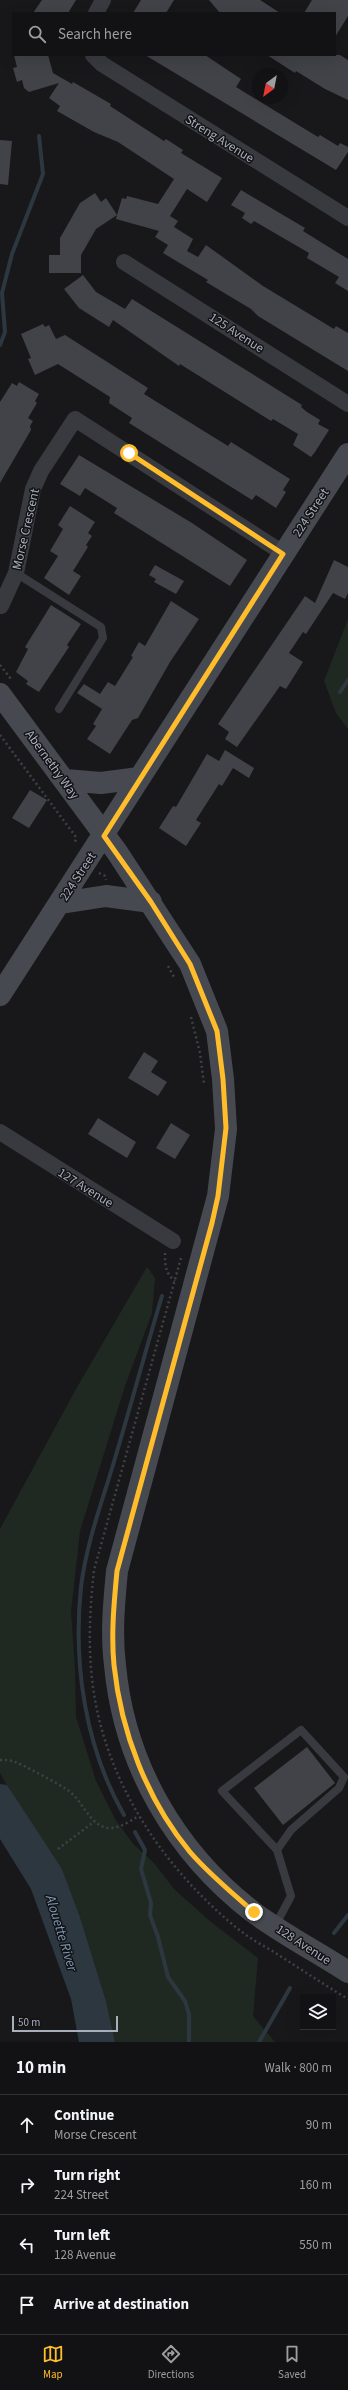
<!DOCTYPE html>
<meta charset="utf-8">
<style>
body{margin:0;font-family:"Source Sans 3",sans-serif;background:#1f2022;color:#f1f3f6}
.controls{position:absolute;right:12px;bottom:12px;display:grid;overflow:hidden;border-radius:0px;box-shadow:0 4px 16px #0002}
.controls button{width:36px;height:36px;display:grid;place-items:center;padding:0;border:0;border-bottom:1px solid #313234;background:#121214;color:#f1f3f6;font:20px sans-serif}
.compass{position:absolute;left:252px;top:68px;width:36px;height:36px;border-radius:50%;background:#121214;box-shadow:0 4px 16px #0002;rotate:212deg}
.scale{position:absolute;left:12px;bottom:10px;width:106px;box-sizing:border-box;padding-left:4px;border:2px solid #a9aebb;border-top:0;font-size:11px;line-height:14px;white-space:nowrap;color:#a9aebb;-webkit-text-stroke:3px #131316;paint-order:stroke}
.stop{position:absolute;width:12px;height:12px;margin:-9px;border:3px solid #ffbc2b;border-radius:50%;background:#fff}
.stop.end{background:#ffbc2b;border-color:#fff;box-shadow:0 1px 4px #0008}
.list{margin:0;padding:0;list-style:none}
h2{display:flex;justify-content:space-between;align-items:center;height:52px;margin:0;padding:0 16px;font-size:17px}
h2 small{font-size:13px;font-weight:400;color:#9c9ea0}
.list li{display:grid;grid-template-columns:26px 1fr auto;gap:12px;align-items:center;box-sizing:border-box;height:60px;padding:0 16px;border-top:1px solid #313234}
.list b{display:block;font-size:15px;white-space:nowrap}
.list p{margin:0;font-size:13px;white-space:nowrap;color:#9c9ea0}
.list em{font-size:13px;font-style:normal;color:#9c9ea0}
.icon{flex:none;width:22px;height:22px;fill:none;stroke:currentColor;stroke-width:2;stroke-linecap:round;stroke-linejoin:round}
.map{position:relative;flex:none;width:348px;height:2042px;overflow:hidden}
.search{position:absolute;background:#121214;box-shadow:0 4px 16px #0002;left:12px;right:12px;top:12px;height:44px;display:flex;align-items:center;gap:10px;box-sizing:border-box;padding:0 14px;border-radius:0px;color:#9c9ea0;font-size:15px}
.sheet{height:292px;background:#121214}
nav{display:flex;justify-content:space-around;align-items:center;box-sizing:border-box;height:56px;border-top:1px solid #313234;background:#121214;font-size:11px;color:#9c9ea0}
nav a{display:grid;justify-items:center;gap:2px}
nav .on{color:#ffbc2b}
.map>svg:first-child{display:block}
.green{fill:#1f2921}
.water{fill:#2d3740}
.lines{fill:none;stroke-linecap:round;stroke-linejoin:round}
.stream{stroke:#2d3740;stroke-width:4}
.building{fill:#424348}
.path{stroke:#3f4147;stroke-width:2.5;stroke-dasharray:2 3;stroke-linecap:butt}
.lane{stroke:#393a40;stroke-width:8}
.street{stroke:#393a40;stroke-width:16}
.secondary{stroke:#464950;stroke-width:22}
.route{stroke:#ffbc2b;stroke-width:5}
.labels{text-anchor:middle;stroke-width:3;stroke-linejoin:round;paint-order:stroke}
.street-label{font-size:13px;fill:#a9aebb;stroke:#131316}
.water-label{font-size:14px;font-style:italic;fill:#7e9cb9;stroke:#131316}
</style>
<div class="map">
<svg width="348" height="2042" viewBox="0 0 348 2042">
<rect width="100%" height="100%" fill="#18181a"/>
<path class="green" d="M348,619V729L336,713L324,681Z
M147,1267L155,1278L152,1313L125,1386L80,1531L71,1612L75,1669L76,1717L96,1781L115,1819L133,1844L154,1863L174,1889L211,1922L258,1958L253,2016L275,2042H115L106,2001L80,1917L62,1869L26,1817L0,1773V1529L76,1389Z"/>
<path class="water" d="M0,1784L7,1785L62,1869L80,1917L106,2001L115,2042H79L71,1999L31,1889L0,1839Z"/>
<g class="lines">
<path class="stream" d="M0,345L5,332L2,293L12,254L43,174L39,136
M340,692L348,680
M124,1815C85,1747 73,1664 81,1587C86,1545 101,1505 113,1465C130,1409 145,1352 162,1296
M135,1832L145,1850L141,1869L151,1903L150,1915L158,1937L168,1977L185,2001L189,2014V2042
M334,1933L348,1915
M259,2042L290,1988"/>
</g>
<path class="building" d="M42,0H76L68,13H33Z
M141,0H174L166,13H133Z
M209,0H260L280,13H220Z
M312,0H348V16L335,37V13H304Z
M14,55H48L53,73L72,84L73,82L111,104L110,106L164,141L166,139L183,150L181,153L222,178L207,202L187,189L170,216L178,221L174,227L193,239L187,251L198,257L206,245L263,286L334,329L336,326L348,333V371L258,316L251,309L206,282L208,280L163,253L168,245L155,237L159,231L116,219L117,215L96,229L81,255V273H49V255H60V238L80,203L95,193L101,202L106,198L117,215L122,198L126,199L127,196L158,204L174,179L118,142L94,132L57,111L60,106L49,98L59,83L29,92L24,88L22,80L17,82L13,68L17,67Z
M145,55H205L241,79L236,87L318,137L320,135L338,146L340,143L348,147V152L336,170Z
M267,55H340L348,60V100L325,89L296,71L295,73Z
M0,140L12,141L8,185L0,184Z
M241,190L305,228L303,231L348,259V291L335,283L339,277L307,258L309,253L254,221L251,224L242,218L245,213L231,205Z
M83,275L96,292L125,309L132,299L302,405L301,407L307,412L320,420L318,424L329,430L315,452L311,457L293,445L298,434L273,419L271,421L180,364L179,366L113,320L109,327L79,308L64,289Z
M43,324L45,327L49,325L56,339L65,335L148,388L144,394L228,446L231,442L290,479L283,490L286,492L276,508L256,495L252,500L129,423L132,418L109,403L110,397L58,364L35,375L28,359L31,358L21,334Z
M19,382L39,394L35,401L37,403L28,418L33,421L30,426L31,430L0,483V402L12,383L17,386Z
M79,455L192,523L247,560L230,586L114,513L117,508L85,488L80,496L60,484Z
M70,506L95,522L88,533L92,536L86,545L88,547L73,571L81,576L69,595L44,578L58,556L50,551L63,529L58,525Z
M334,560L348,567V593L345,599L333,593L306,634L303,632L289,653L303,662L286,689L280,686L237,747L225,739L229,732L218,724L305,596L315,603Z
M155,565L184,581L176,594L154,582L156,579L149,575Z
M171,601L199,619L170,662L138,718L132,720L110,754L87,739L96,726L93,724L102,709L77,693L84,684L100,694L108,682L115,686L133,657L131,656L139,642L145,646Z
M51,605L81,624L67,645L69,647L39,692L26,684L28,681L16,672L28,649L25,647Z
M225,750L254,768L249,778L233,768L222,786L219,784L196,820L201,823L186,846L159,828L173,806L176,807L207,754L219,761Z
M30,790L47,800L29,828L12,818Z
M144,1052L158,1061L151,1072L167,1082L158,1096L128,1078Z
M98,1118L136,1142L127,1158L88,1134Z
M171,1123L190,1135L175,1159L156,1148Z
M307,1747L335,1783L283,1825L254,1788Z"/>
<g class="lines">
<path class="path" d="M0,665L11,679
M0,735L76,837L75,843
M99,873L105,876L106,880
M168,966L175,979
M191,1017L200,1053L204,1084
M165,1253C165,1265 165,1273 175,1281
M181,1258L94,1570C90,1606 88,1643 92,1679C103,1779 162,1867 238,1929C249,1938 262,1945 274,1952C299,1968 323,1984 348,1999
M0,1760C4,1760 8,1760 12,1761C18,1762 63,1786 69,1791C83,1801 91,1829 111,1828C121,1828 131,1820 139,1816
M58,1849L95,1821"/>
<path class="lane" d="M16,573L101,627L103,638L59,709
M275,1926L291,1896L277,1850L291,1830L339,1788L344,1777L301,1730L222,1791L277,1850"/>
<path class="street" d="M96,13L103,0
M93,55L102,64L348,218
M124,262L348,404
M1,606L16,573L33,489L41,471L75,419L283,553
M0,1132L173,1241"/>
<path class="secondary" d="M0,694L117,852L190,964L217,1031L223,1079L226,1129L218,1196L117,1571C114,1603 111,1634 115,1665C124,1764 175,1852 253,1912C283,1934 317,1952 348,1972
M65,780L101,783L139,778
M61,903L106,896L151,902
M0,995L348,454"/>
</g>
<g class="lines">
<path class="route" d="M129,453L283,554L104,836L151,902L190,964L217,1031L223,1079L226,1128L218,1196L212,1223L117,1571C114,1603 111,1634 114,1665C121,1732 147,1800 190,1852C209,1874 232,1893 254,1912"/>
</g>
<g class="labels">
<g class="street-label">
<text transform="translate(220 138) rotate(32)" y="5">Streng Avenue</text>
<text transform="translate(237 332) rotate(33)" y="5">125 Avenue</text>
<text transform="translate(310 512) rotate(-57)" y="5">224 Street</text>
<text transform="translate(25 529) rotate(-77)" y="5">Morse Crescent</text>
<text transform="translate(53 764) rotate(54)" y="5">Abernethy Way</text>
<text transform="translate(77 876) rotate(-57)" y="5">224 Street</text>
<text transform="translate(86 1187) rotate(32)" y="5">127 Avenue</text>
<text transform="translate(304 1944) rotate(33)" y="5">128 Avenue</text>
</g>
<g class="water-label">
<text transform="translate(62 1933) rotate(73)" y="5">Alouette River</text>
</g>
</g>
</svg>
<div class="controls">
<button><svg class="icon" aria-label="layers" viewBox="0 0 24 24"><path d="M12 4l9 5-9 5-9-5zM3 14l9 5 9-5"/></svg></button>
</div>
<svg class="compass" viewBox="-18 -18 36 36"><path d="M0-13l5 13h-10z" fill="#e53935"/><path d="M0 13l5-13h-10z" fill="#9c9ea0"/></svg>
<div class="scale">50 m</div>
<div class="stop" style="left:129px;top:453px"></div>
<div class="stop end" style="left:254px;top:1912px"></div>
<div class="search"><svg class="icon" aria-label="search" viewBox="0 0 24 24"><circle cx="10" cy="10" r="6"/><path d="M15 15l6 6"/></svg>Search here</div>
</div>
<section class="sheet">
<h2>10 min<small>Walk · 800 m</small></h2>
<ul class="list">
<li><svg class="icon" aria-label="ahead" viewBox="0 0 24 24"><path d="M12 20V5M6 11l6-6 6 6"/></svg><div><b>Continue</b><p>Morse Crescent</p></div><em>90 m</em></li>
<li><svg class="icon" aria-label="right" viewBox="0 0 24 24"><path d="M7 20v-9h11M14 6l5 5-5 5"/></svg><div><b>Turn right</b><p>224 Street</p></div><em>160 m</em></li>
<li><svg class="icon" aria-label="left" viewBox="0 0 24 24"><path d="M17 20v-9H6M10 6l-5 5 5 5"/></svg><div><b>Turn left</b><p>128 Avenue</p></div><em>550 m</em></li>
<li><svg class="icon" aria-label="arrive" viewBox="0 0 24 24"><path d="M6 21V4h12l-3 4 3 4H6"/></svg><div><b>Arrive at destination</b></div></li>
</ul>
</section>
<nav>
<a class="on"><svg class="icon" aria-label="map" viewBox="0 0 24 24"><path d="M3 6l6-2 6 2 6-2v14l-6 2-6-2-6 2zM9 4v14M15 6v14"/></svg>Map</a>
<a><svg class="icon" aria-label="directions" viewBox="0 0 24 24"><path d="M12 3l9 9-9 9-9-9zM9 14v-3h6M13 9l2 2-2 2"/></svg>Directions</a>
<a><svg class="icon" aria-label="saved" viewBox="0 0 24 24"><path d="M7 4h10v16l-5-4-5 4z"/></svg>Saved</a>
</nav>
